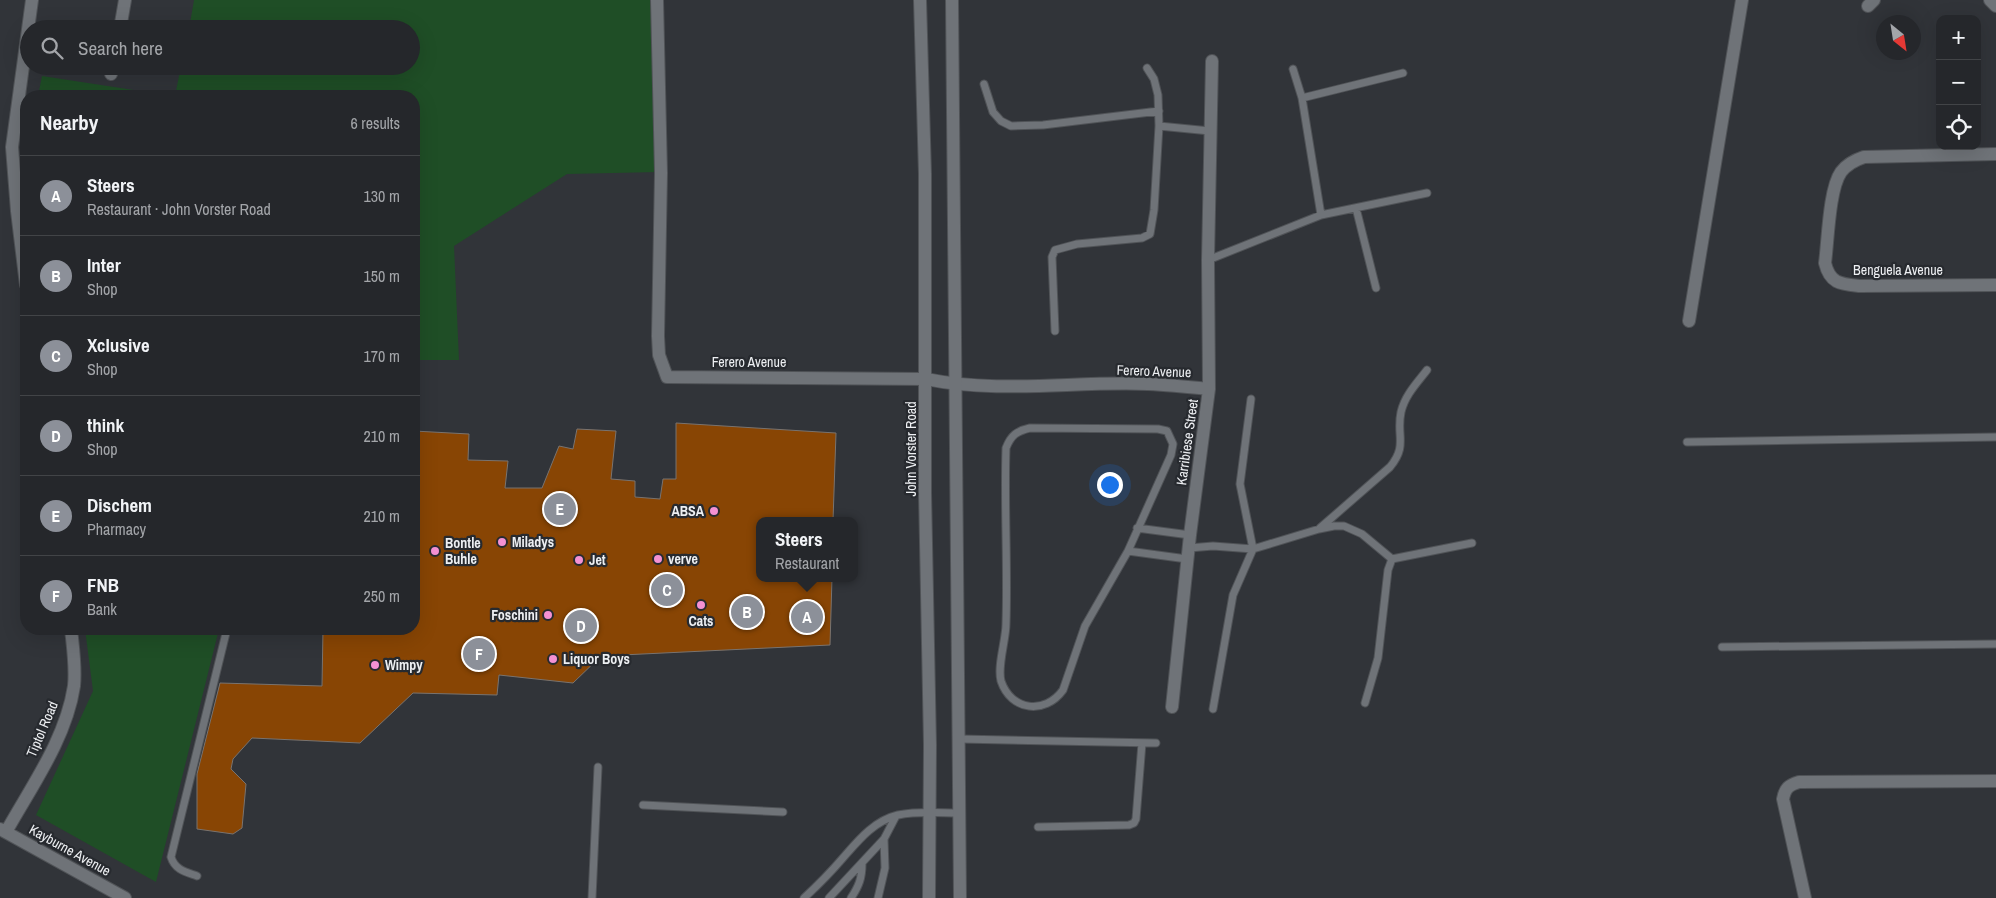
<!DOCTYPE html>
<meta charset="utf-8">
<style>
body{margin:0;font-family:"Archivo Narrow",sans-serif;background:#313337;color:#f1f3f6}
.controls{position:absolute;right:15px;top:15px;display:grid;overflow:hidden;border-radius:10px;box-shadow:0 5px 20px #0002}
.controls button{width:45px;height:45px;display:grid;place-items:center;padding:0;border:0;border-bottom:1px solid #424447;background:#25272b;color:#f1f3f6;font:25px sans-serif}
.compass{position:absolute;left:1876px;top:15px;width:45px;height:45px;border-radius:50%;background:#25272b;box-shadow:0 5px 20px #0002;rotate:150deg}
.you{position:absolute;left:1109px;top:484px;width:18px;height:18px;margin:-12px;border:4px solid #fff;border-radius:50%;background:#1a73e8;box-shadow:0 0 0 8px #1a73e833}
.badge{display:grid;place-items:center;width:32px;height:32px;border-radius:50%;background:#8c9099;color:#fff;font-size:16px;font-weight:700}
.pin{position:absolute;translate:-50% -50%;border:2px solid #fff;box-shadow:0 1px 5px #0006}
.popup{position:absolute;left:756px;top:517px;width:102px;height:65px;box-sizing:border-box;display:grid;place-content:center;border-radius:10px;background:#25272b;filter:drop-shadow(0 1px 4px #0005);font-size:16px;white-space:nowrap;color:#a3a5a9}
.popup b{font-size:19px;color:#f1f3f6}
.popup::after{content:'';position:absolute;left:50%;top:100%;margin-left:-10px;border:10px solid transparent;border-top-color:#25272b}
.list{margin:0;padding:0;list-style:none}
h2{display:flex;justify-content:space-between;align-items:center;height:65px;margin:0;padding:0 20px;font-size:21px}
h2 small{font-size:16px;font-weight:400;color:#a3a5a9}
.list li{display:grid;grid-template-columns:32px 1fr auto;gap:15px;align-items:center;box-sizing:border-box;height:80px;padding:0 20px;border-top:1px solid #424447}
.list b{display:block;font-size:19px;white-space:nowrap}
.list p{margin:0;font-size:16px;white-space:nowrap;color:#a3a5a9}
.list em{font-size:16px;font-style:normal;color:#a3a5a9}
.icon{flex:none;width:28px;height:28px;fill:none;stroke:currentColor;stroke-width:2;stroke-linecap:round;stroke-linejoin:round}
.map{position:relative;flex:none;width:1996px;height:898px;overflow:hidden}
.search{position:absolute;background:#25272b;box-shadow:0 5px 20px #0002;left:20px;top:20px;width:400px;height:55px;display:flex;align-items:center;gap:12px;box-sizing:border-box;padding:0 18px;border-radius:28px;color:#a3a5a9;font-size:19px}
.panel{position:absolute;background:#25272b;box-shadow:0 5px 20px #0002;left:20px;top:90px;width:400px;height:545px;border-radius:20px}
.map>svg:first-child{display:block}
.green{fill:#1f4e26}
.building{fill:#884504;stroke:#79736f}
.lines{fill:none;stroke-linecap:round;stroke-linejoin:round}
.lane-casing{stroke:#505357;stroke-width:9}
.street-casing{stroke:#505357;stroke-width:14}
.secondary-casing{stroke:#505357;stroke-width:14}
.lane{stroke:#6f7378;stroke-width:7}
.street{stroke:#6f7378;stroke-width:12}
.secondary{stroke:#6f7378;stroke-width:12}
.poi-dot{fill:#f491d3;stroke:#272a2f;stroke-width:2}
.labels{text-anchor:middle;stroke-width:4.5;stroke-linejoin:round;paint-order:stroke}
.street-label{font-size:14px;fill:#edeff2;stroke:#272a2f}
.poi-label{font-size:14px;font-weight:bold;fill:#edeff2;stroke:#272a2f;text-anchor:start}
</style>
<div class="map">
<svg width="1996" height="898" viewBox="0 0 1996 898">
<rect width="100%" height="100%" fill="#313439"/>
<path class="green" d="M194,0H656L659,172L567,174L454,246L459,360H414V96H175L181,66H411V29H189Z
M42,76L173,96H38Z
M85,629H219L156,882L36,815L93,691Z"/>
<path class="building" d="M676,423L836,433L833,521H760V578H832L830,645L601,656L573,683L499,675L497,695L413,693L360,743L252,738L233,759L231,769L246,784L242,828L233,834L197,829V774L220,683L322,686L323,629H414V431L469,434L468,460L508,461L505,488H542L559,446L573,449L577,429L616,431L611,479L635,481V497L660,499L663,479H676Z"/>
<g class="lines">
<g class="lane-casing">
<path id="lane" d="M1293,69L1302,98L1321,215
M984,84L993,112L1001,121L1011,126L1043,125L1159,111
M1302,98L1403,73
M1159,126L1210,131
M1356,208L1376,288
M1208,260L1321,215L1427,193
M1055,331L1052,257L1055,250L1077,244L1142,238L1150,234L1154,210L1159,126L1158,95L1154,79L1147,68
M1030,428L1158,429L1167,431L1173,444L1171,455L1128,551L1085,626L1063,690C1045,715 1011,711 1001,681C997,666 1006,640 1006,624C1008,565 1004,507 1006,448C1011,435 1017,431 1030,428Z
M1687,442L1996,437
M1137,528L1190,535
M1320,528L1390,467C1408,445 1396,436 1401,412C1405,395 1417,383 1427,370
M1189,548L1213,546L1253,549L1319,529L1334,526H1344L1362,534L1392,559
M1128,551L1187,559
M1722,647L1996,644
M1365,703L1378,658L1388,570L1392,559L1472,543
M1213,709L1233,595L1253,549L1240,484L1251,399
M960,739L1156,743
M643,805L783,812
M1038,827L1129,825L1134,823L1136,819L1142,743
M197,876C186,872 175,870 171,857L227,629
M592,898L598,767
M804,898C817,886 830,873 842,859C857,842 873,821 898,815C918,811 939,813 959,813
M829,898L884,839L896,816
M851,898C859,886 862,878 862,864
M878,898L885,868L884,839"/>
</g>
<g class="street-casing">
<path id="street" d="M657,0L661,173L658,336L659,355L667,377L926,379C999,394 1074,381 1148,384C1168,385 1189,387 1209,389
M1990,0L1996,6
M1868,6L1874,0
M120,29L125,0
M111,74L113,66
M1996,154L1864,157C1855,160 1847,164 1841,172C1829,189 1828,241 1825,263C1830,284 1841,284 1860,286L1996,285
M26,285L17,211L12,147L32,0
M1689,321L1742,0
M1172,707L1190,535L1209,389L1208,260L1212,61
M0,829L125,898
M6,832C31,787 66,739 74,686C76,667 73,648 71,629
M1805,898L1783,799C1785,788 1789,785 1799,782L1996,781"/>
</g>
<g class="secondary-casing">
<path id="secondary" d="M920,0L925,174V492L930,745L929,898
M952,0L960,898"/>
</g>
<use href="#lane" class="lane"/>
<use href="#street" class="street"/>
<use href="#secondary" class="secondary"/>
</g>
<g class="poi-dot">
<circle cx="714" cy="511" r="5"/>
<circle cx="502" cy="542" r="5"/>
<circle cx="435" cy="551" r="5"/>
<circle cx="658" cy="559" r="5"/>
<circle cx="579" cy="560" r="5"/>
<circle cx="701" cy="605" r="5"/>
<circle cx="548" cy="615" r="5"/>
<circle cx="553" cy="659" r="5"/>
<circle cx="375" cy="665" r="5"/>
</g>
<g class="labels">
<g class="street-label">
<text x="1898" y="275">Benguela Avenue</text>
<text x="749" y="367">Ferero Avenue</text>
<text transform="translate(1154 371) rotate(2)" y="5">Ferero Avenue</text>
<text transform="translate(1187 442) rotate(-82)" y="5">Karribiese Street</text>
<text transform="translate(911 449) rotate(-90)" y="5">John Vorster Road</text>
<text transform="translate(42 729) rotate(-67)" y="5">Tiptol Road</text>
<text transform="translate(70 850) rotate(29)" y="5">Kayburne Avenue</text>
</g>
<g class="poi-label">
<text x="704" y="516" text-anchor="end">ABSA</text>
<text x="512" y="547">Miladys</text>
<text x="445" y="548">Bontle<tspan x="445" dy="16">Buhle</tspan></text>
<text x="668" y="564">verve</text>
<text x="589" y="565">Jet</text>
<text x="538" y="620" text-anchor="end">Foschini</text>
<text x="701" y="626" text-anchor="middle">Cats</text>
<text x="563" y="664">Liquor Boys</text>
<text x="385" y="670">Wimpy</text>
</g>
</g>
</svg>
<div class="controls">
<button>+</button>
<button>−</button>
<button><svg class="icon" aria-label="locate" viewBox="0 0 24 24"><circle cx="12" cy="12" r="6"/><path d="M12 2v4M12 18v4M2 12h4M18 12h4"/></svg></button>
</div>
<svg class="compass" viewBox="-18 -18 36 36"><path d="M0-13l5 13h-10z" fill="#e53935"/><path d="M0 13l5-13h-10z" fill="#a3a5a9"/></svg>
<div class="you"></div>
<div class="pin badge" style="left:807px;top:617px">A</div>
<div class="popup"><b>Steers</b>Restaurant</div>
<div class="pin badge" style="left:747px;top:612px">B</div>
<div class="pin badge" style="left:667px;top:590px">C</div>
<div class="pin badge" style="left:581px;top:626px">D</div>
<div class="pin badge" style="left:560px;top:509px">E</div>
<div class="pin badge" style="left:479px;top:654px">F</div>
<div class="search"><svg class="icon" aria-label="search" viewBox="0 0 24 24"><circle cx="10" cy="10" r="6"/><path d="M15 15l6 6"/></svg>Search here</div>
<section class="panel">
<h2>Nearby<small>6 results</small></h2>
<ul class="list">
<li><span class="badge">A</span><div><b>Steers</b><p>Restaurant · John Vorster Road</p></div><em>130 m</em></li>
<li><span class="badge">B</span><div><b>Inter</b><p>Shop</p></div><em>150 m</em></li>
<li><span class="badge">C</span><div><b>Xclusive</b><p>Shop</p></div><em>170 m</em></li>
<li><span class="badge">D</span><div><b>think</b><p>Shop</p></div><em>210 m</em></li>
<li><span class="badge">E</span><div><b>Dischem</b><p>Pharmacy</p></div><em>210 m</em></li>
<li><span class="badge">F</span><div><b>FNB</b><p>Bank</p></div><em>250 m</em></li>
</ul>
</section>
</div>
